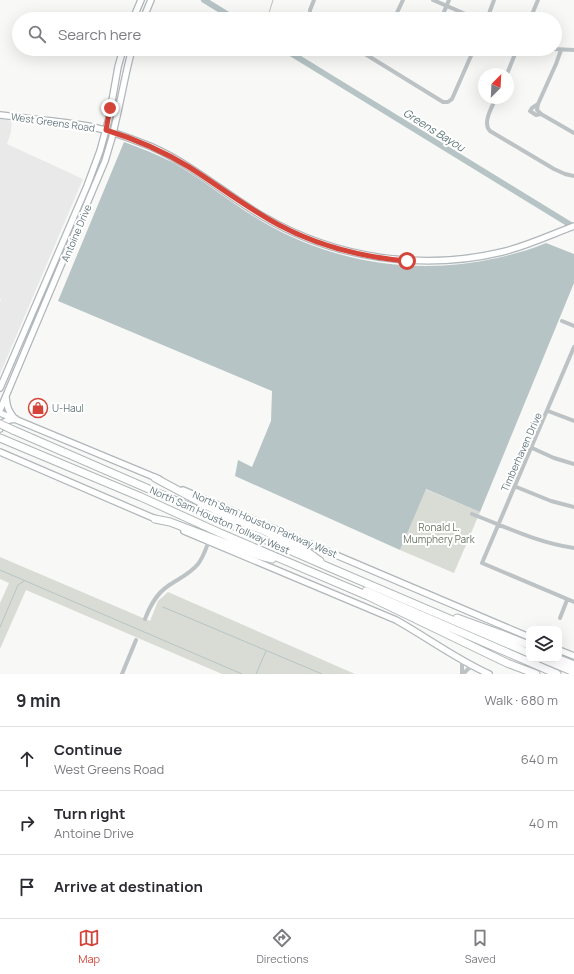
<!DOCTYPE html>
<meta charset="utf-8">
<style>
body{margin:0;font-family:Manrope,sans-serif;background:#f7f7f7;color:#2b2b33}
.controls{position:absolute;right:12px;bottom:12px;display:grid;overflow:hidden;border-radius:8px;box-shadow:0 4px 16px #0002}
.controls button{width:36px;height:36px;display:grid;place-items:center;padding:0;border:0;border-bottom:1px solid #e1e1e2;background:#fff;color:#2b2b33;font:20px sans-serif}
.compass{position:absolute;left:478px;top:68px;width:36px;height:36px;border-radius:50%;background:#fff;box-shadow:0 4px 16px #0002;rotate:24deg}
.stop{position:absolute;width:12px;height:12px;margin:-9px;border:3px solid #d44439;border-radius:50%;background:#fff}
.stop.end{background:#d44439;border-color:#fff;box-shadow:0 1px 4px #0008}
.list{margin:0;padding:0;list-style:none}
h2{display:flex;justify-content:space-between;align-items:center;height:52px;margin:0;padding:0 16px;font-size:17px}
h2 small{font-size:13px;font-weight:400;color:#7c7c81}
.list li{display:grid;grid-template-columns:26px 1fr auto;gap:12px;align-items:center;box-sizing:border-box;height:64px;padding:0 16px;border-top:1px solid #e1e1e2}
.list b{display:block;font-size:15px;white-space:nowrap}
.list p{margin:0;font-size:13px;white-space:nowrap;color:#7c7c81}
.list em{font-size:13px;font-style:normal;color:#7c7c81}
.icon{flex:none;width:22px;height:22px;fill:none;stroke:currentColor;stroke-width:2;stroke-linecap:round;stroke-linejoin:round}
.map{position:relative;flex:none;width:574px;height:674px;overflow:hidden}
.search{position:absolute;background:#fff;box-shadow:0 4px 16px #0002;left:12px;right:12px;top:12px;height:44px;display:flex;align-items:center;gap:10px;box-sizing:border-box;padding:0 14px;border-radius:22px;color:#7c7c81;font-size:15px}
.sheet{height:244px;background:#fff}
nav{display:flex;justify-content:space-around;align-items:center;box-sizing:border-box;height:56px;border-top:1px solid #e1e1e2;background:#fff;font-size:11px;color:#7c7c81}
nav a{display:grid;justify-items:center;gap:2px}
nav .on{color:#d44439}
.map>svg:first-child{display:block}
.built{fill:#e9e9e9}
.green{fill:#d9dcd5}
.water{fill:#b6c4c6}
.lines{fill:none;stroke-linecap:round;stroke-linejoin:round}
.stream{stroke:#b6c4c6;stroke-width:1}
.river{stroke:#b6c4c6;stroke-width:6}
.secondary-casing{stroke:#b0b7ba;stroke-width:8}
.motorway-casing{stroke:#b1b7b9;stroke-width:9}
.minor{stroke:#bdc3c5;stroke-width:4}
.secondary{stroke:#fff;stroke-width:5.5}
.motorway{stroke:#fff;stroke-width:7}
.motorway-bridge-casing{stroke:#b1b7b9;stroke-width:9;stroke-linecap:butt}
.motorway-bridge{stroke:#fff;stroke-width:7}
.route{stroke:#d44439;stroke-width:5}
.labels{text-anchor:middle;stroke-width:4;stroke-linejoin:round;paint-order:stroke}
.street-label{font-size:10px;fill:#66787e;stroke:#fff}
.poi-label{font-size:10px;fill:#66787e;stroke:#fff;text-anchor:start}
.park-label{font-size:10px;fill:#6a7764;stroke:#fff}
.water-label{font-size:11px;font-style:italic;fill:#607678;stroke:#fff}
</style>
<div class="map">
<svg width="574" height="674" viewBox="0 0 574 674">
<rect width="100%" height="100%" fill="#f8f8f6"/>
<path class="built" d="M0,119L12,121L11,132L7,144L83,179L0,374V302L1,299H0Z"/>
<path class="green" d="M425,489L480,512L454,573L400,550Z
M0,557L150,621L158,601L168,592L355,674H222L26,590L0,649V603L9,583L0,579Z"/>
<path class="water" d="M124,142C141,148 158,155 174,163C205,181 232,204 263,222C333,263 417,276 497,258C513,254 530,250 546,243L574,254V283L480,512L426,489L400,550L235,476L238,460L252,467L271,421L272,391L58,301Z"/>
<g class="lines">
<path class="stream" d="M267,19L273,0
M0,570L242,674
M163,607L322,674
M0,627L18,585L24,581
M256,674L266,651"/>
<path class="river" d="M204,0L235,19
M284,49L574,227"/>
<g class="secondary-casing">
<path id="secondary" d="M133,19L141,0
M143,19L151,0
M0,115C29,119 59,121 88,126C110,130 132,139 152,147C193,165 226,195 264,217C336,259 422,271 502,252C527,246 550,235 574,226
M0,388L87,186L100,151L109,118L118,67L123,49
M6,397C7,407 8,410 14,418
M0,410L105,161C110,146 114,131 117,116C122,94 126,71 132,49
M0,413L159,479
M0,429L2,423L9,420L16,419
M0,452L158,520
M183,490L529,637
M184,531L396,620C428,638 456,659 489,674
M559,650L574,656"/>
</g>
<g class="motorway-casing">
<path id="motorway" d="M13,430L326,566L529,653
M0,438L141,497L220,533L368,596L507,663L536,674
M155,478L215,510L271,534L309,553L320,561
M155,519L170,522L257,555L272,559
M366,591L557,674
M457,618L501,634L529,645
M543,659L574,672
M559,659L574,665"/>
</g>
<path class="minor" d="M433,0L477,19
M310,19V10L314,0
M394,19L403,0
M441,19L449,0
M487,19L494,0
M530,19L538,0
M357,49L443,102H448L452,99L474,49
M554,49L574,50
M561,50L556,64L538,104L537,110L541,114L574,133
M507,74L517,49
M496,98C492,107 482,123 490,131L554,169L565,174L574,176
M538,104L532,108L530,111L536,115L541,114
M562,321L574,326
M574,347C544,419 512,491 482,563L574,602
M548,411L574,421
M532,448L554,458L574,464
M514,486L551,501L574,507
M472,514C506,527 538,543 574,548
M560,618L567,600
M145,619C150,606 156,594 168,586C178,579 190,574 198,564C203,558 206,548 209,541
M122,674L136,640
M462,674V661
M463,674L468,669L473,666"/>
<use href="#secondary" class="secondary"/>
<use href="#motorway" class="motorway"/>
<g class="motorway-bridge-casing">
<path id="motorway-bridge" d="M0,424L13,430"/>
</g>
<use href="#motorway-bridge" class="motorway-bridge"/>
</g>
<g class="lines">
<path class="route" d="M110,108L106,130C135,139 163,151 189,167C219,186 247,208 279,225C318,246 362,257 407,261"/>
</g>
<defs>
<g id="shop-ring" transform="scale(1)"><circle r="9.5" fill="#fff" stroke="#d44439" stroke-width="1.5"/><path d="M-5-2.5h2.3a2.7 3.5 0 0 1 5.4 0H5L5.5 6h-11ZM-1.5-2.5h3a1.5 2.3 0 0 0-3 0Z" fill="#d44439"/></g>
</defs>
<g fill-rule="evenodd">
<use href="#shop-ring" x="38" y="408"/>
</g>
<g class="labels">
<g class="street-label">
<text transform="translate(53 122) rotate(8)" y="4">West Greens Road</text>
<text transform="translate(76 233) rotate(-67)" y="4">Antoine Drive</text>
<text transform="translate(521 452) rotate(-66)" y="4">Timberhaven Drive</text>
<text transform="translate(220 520) rotate(24)" y="4">North Sam Houston Tollway West</text>
<text transform="translate(265 524) rotate(23)" y="4">North Sam Houston Parkway West</text>
</g>
<g class="poi-label">
<text x="52" y="412">U-Haul</text>
</g>
<g class="park-label">
<text x="439" y="531">Ronald L.<tspan x="439" dy="12">Mumphery Park</tspan></text>
</g>
<g class="water-label">
<text transform="translate(434 130) rotate(32)" y="4">Greens Bayou</text>
</g>
</g>
</svg>
<div class="controls">
<button><svg class="icon" aria-label="layers" viewBox="0 0 24 24"><path d="M12 4l9 5-9 5-9-5zM3 14l9 5 9-5"/></svg></button>
</div>
<svg class="compass" viewBox="-18 -18 36 36"><path d="M0-13l5 13h-10z" fill="#e53935"/><path d="M0 13l5-13h-10z" fill="#7c7c81"/></svg>
<div class="stop" style="left:407px;top:261px"></div>
<div class="stop end" style="left:110px;top:108px"></div>
<div class="search"><svg class="icon" aria-label="search" viewBox="0 0 24 24"><circle cx="10" cy="10" r="6"/><path d="M15 15l6 6"/></svg>Search here</div>
</div>
<section class="sheet">
<h2>9 min<small>Walk · 680 m</small></h2>
<ul class="list">
<li><svg class="icon" aria-label="ahead" viewBox="0 0 24 24"><path d="M12 20V5M6 11l6-6 6 6"/></svg><div><b>Continue</b><p>West Greens Road</p></div><em>640 m</em></li>
<li><svg class="icon" aria-label="right" viewBox="0 0 24 24"><path d="M7 20v-9h11M14 6l5 5-5 5"/></svg><div><b>Turn right</b><p>Antoine Drive</p></div><em>40 m</em></li>
<li><svg class="icon" aria-label="arrive" viewBox="0 0 24 24"><path d="M6 21V4h12l-3 4 3 4H6"/></svg><div><b>Arrive at destination</b></div></li>
</ul>
</section>
<nav>
<a class="on"><svg class="icon" aria-label="map" viewBox="0 0 24 24"><path d="M3 6l6-2 6 2 6-2v14l-6 2-6-2-6 2zM9 4v14M15 6v14"/></svg>Map</a>
<a><svg class="icon" aria-label="directions" viewBox="0 0 24 24"><path d="M12 3l9 9-9 9-9-9zM9 14v-3h6M13 9l2 2-2 2"/></svg>Directions</a>
<a><svg class="icon" aria-label="saved" viewBox="0 0 24 24"><path d="M7 4h10v16l-5-4-5 4z"/></svg>Saved</a>
</nav>
